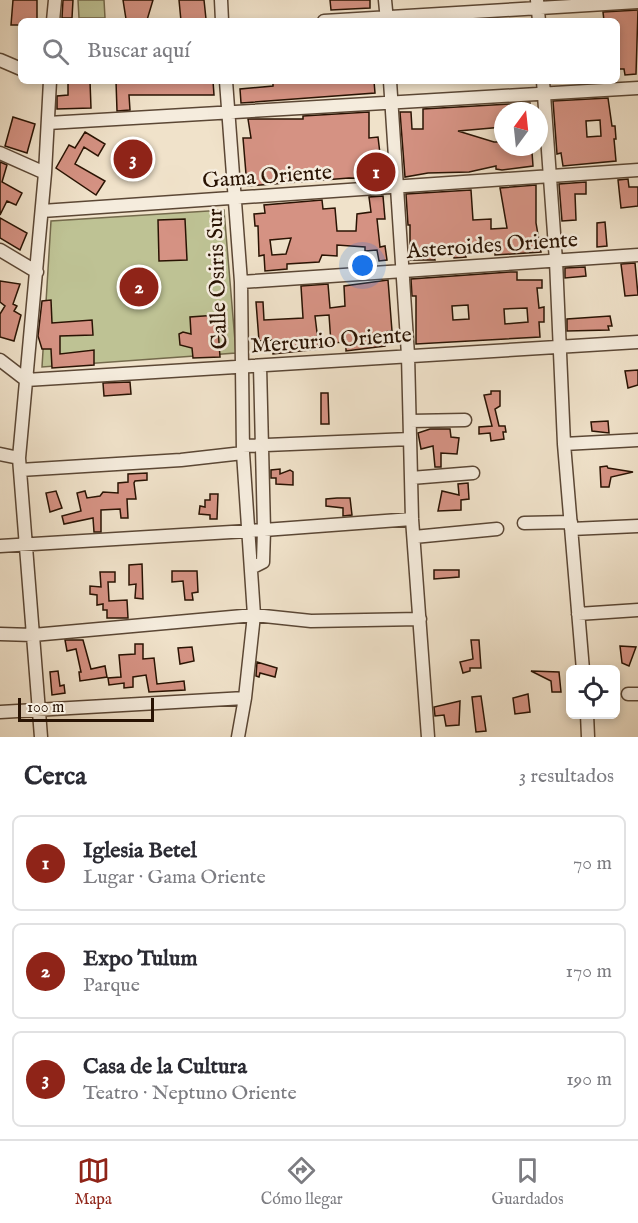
<!DOCTYPE html>
<html lang="es">
<meta charset="utf-8">
<style>
body{margin:0;font-family:"IM FELL English",serif;background:#f2f2f3;color:#2b2b33}
.controls{position:absolute;right:18px;bottom:18px;display:grid;overflow:hidden;border-radius:9px;box-shadow:0 3px 9px #0003}
.controls button{width:54px;height:54px;display:grid;place-items:center;padding:0;border:0;border-bottom:2px solid #e1e1e2;background:#fff;color:#2b2b33;font:30px sans-serif}
.compass{position:absolute;left:494px;top:102px;width:54px;height:54px;border-radius:50%;background:#fff;box-shadow:0 3px 9px #0003;rotate:15deg}
.scale{position:absolute;left:18px;bottom:15px;width:136px;box-sizing:border-box;padding-left:6px;border:3px solid #291303;border-top:0;font-size:16px;line-height:21px;white-space:nowrap;color:#291303;-webkit-text-stroke:4px #f5ecdd;paint-order:stroke}
.you{position:absolute;left:363px;top:266px;width:21px;height:21px;margin:-15px;border:4px solid #fff;border-radius:50%;background:#1a73e8;box-shadow:0 0 0 9px #1a73e833}
.badge{display:grid;place-items:center;width:39px;height:39px;border-radius:50%;background:#8f2418;color:#fff;font-size:20px;font-weight:700}
.pin{position:absolute;translate:-50% -50%;border:3px solid #fff;box-shadow:0 2px 6px #0006}
.list{margin:0;padding:0;list-style:none}
h2{display:flex;justify-content:space-between;align-items:center;height:78px;margin:0;padding:0 24px;font-size:26px}
h2 small{font-size:20px;font-weight:400;color:#7c7c81}
.list li{display:grid;grid-template-columns:39px 1fr auto;gap:18px;align-items:center;box-sizing:border-box;height:96px;margin:0 12px 12px;padding:0 12px;border:2px solid #e1e1e2;border-radius:9px}
.list b{display:block;font-size:22px;white-space:nowrap}
.list p{margin:0;font-size:20px;white-space:nowrap;color:#7c7c81}
.list em{font-size:20px;font-style:normal;color:#7c7c81}
.icon{flex:none;width:33px;height:33px;fill:none;stroke:currentColor;stroke-width:2;stroke-linecap:round;stroke-linejoin:round}
.map{position:relative;flex:none;width:638px;height:737px;overflow:hidden}
.search{position:absolute;background:#fff;box-shadow:0 3px 9px #0003;left:18px;right:18px;top:18px;height:66px;display:flex;align-items:center;gap:15px;box-sizing:border-box;padding:0 21px;border-radius:9px;color:#7c7c81;font-size:22px}
.sheet{height:402px;background:#fff}
nav{display:flex;justify-content:space-around;align-items:center;box-sizing:border-box;height:84px;border-top:2px solid #e1e1e2;background:#fff;font-size:16px;color:#7c7c81}
nav a{display:grid;justify-items:center;gap:3px}
nav .on{color:#8f2418}
.map>svg:first-child{display:block}
.green{fill:#bec294;stroke:#746a4c;stroke-width:1.5}
.building{fill:#d59283;stroke:#291303;stroke-width:1.5;fill-rule:evenodd}
.lines{fill:none;stroke-linecap:round;stroke-linejoin:round}
.minor-casing{stroke:#5b4735;stroke-width:15}
.minor{stroke:#f5ecdd;stroke-width:12}
.labels{text-anchor:middle;stroke-width:5;stroke-linejoin:round;paint-order:stroke}
.street-label{font-size:22px;fill:#291303;stroke:#f5ecdd}
</style>
<div class="map">
<svg width="638" height="737" viewBox="0 0 638 737">
<rect width="100%" height="100%" fill="#f0e2ca"/>
<filter id="stains"><feTurbulence type="fractalNoise" baseFrequency=".00333" numOctaves="4"/><feColorMatrix values="0 0 0 0 .2 0 0 0 0 .09 0 0 0 0 .02 0 0 0 .5 -.17"/></filter>
<radialGradient id="worn" r=".72"><stop offset=".6" stop-color="#630" stop-opacity="0"/><stop offset="1" stop-color="#630" stop-opacity=".3"/></radialGradient>
<path class="green" d="M78,0H104L105,18H79Z
M224,210L236,353L42,367L51,221Z"/>
<path class="building" d="M13,0H37V21H21V25H11Z
M63,0H73L72,18H62Z
M123,0H153L147,20L129,21L126,19Z
M179,0H204L206,19L181,21Z
M330,0H370V8L331,10Z
M638,10L636,74L625,75L624,69H617V21H604L603,12Z
M68,81H90L91,108L57,109V96L68,95Z
M116,81H213L214,95H129L130,110L117,111Z
M273,81H374L375,93L241,103L240,89L273,86Z
M608,98L612,126H615L616,139H614L616,161L563,166L561,153L557,154L553,101ZM600,120L601,136L587,137L586,121Z
M530,103V111H502L503,127L458,131L494,142H503V147H526L527,152H532L533,166L502,170L496,169V166L469,172L428,173L405,177L400,112H411L412,129H423V109Z
M369,112V138L378,137L383,179L349,178L247,186L243,138H251L248,119H303V116Z
M13,117L35,124L27,153L5,146Z
M85,132L105,144L98,156L84,147L75,164L105,181L96,195L56,168L69,145L75,148Z
M0,162L7,165L2,182L22,193L16,205L7,201L0,215Z
M628,179L629,187H638V206L621,208L618,180Z
M586,182V194H575L576,220L562,221L559,184Z
M536,185V223L541,252L495,255V251L465,253L466,257L454,258L453,254L434,256L435,260H410V225H408L406,194L471,190L473,220L491,219V229L507,228L500,188Z
M383,196L385,219H377L380,247L385,246L387,260L379,261L377,250L365,251V247L337,245V256L322,255L319,262L287,264V269L265,271L264,255L259,256L258,226H255L254,214L265,213L264,205L322,200L323,209L335,208L337,231H356L357,214L371,212L369,197ZM291,238L286,254L272,255L270,240Z
M0,218L27,233L20,250L0,238Z
M185,219L187,260L159,261L158,220Z
M605,222L607,246L597,247V223Z
M635,263L638,295L625,296L621,264Z
M585,267L586,276L565,278V268Z
M510,272H517V280H542V288H537L539,308L544,307V322H539L540,337L416,344V296H412L411,279ZM468,305L469,319L453,320L452,306ZM527,308L528,322L505,324L504,309Z
M388,280L392,331L385,332V346L346,351V342L331,343L329,315L315,316L319,349L273,354L272,340L259,341L256,302H263L264,320L303,318L301,286L328,284L330,308L345,306L344,286Z
M0,281L20,284L13,304L17,306L14,311L21,315L14,341L0,337V314L5,306L0,302Z
M51,300L52,323L92,320L93,335L60,336V354L94,350V365L52,368L51,349H42L38,336L42,301Z
M217,315L220,357L193,358L192,348L180,345L179,334L183,332L191,334L190,317Z
M610,316L612,326H608L609,330L567,331V319Z
M638,370V385L628,388L625,371Z
M130,382L131,394L104,396L103,383Z
M491,391H500V406L495,409L499,426H505L506,432H503L504,439L491,441L490,433L479,434V427L492,426L484,395L491,394Z
M321,393H328L329,424H321Z
M608,421L609,433L592,431L591,422Z
M430,429H450L451,437L459,438L457,454L441,453V467H435L433,446L421,449L418,433Z
M607,466L608,468L633,472L611,477L609,487H601L600,467Z
M280,469V474L290,470L293,472V485L276,484V478H271V470Z
M147,473V480L135,481L134,483L136,499H127L128,518H121L120,509L101,510V532H94L93,518L64,524L62,516L81,511L77,493L85,491L87,498L100,496L103,492L118,493V483L128,482V474Z
M468,483L469,499L461,500V510L438,511L442,491L459,495L458,484Z
M56,491L62,508L50,512L46,493Z
M210,494H218L217,519H210V515L199,514L200,506L205,507V500H210Z
M337,498H350L352,515L343,516V508L326,506V499Z
M142,564L143,599L135,598L136,584L129,585V565Z
M434,570H459V577L434,579Z
M172,571H197L198,592L192,593L193,600H185L183,581L172,582Z
M100,572H115V582H108L109,601L127,600L128,618H107V610H103V604L97,605V595L90,594V586L101,587Z
M65,640H83L91,669L105,666L107,677L80,681L79,672H81L76,649L67,651Z
M471,640H479L481,668H470V671L463,673L460,662L473,659Z
M135,644H143V659L154,658L157,684L184,681L185,690L149,692L146,675L133,677V687L124,688V683L109,685L108,678L121,677L119,655L135,654Z
M620,646L636,647L629,666L622,663Z
M192,647L194,661L180,664L178,648Z
M257,662L277,668L275,677L260,673L259,677L256,676Z
M58,671L60,686L64,685L65,693L52,695L50,672Z
M531,671L559,672L561,692H552L551,681Z
M528,694L530,712L515,714L513,698Z
M481,696L486,731L476,732L472,697Z
M460,701L459,725L446,726L444,715L435,716L434,707Z"/>
<g class="lines">
<g class="minor-casing">
<path id="minor" d="M221,0L222,21
M385,0L387,21
M537,0L539,21
M53,21L55,0
M324,21L638,2
M0,60L21,69
M226,81L241,282L243,453L254,615L245,698L238,737
M390,81L408,355L412,519L428,737
M543,81L556,261L564,444L583,670
M48,123L638,88
M0,153L45,173
M42,211L638,170
M0,250L37,272
M241,282L638,255
M0,360L26,380
M260,366L264,530L412,519
M26,380L638,342
M410,421L465,420
M564,444L638,440
M243,446L410,439
M0,454L19,458
M20,470L181,460L243,453
M411,478L473,473
M524,523L571,522
M571,529L638,526
M414,537L497,529
M0,546L264,530L263,562L251,568
M578,614L638,610
M0,634L33,635L254,615L311,621L420,619
M628,694H638
M0,712L245,698
M587,714L588,737
M41,737L19,458L45,173L50,81"/>
</g>
<use href="#minor" class="minor"/>
</g>
<g class="labels">
<g class="street-label">
<text transform="translate(267 175) rotate(-4)" y="8">Gama Oriente</text>
<text transform="translate(492 244) rotate(-4)" y="8">Asteroides Oriente</text>
<text transform="translate(216 279) rotate(-92)" y="8">Calle Osiris Sur</text>
<text transform="translate(331 339) rotate(-4)" y="8">Mercurio Oriente</text>
</g>
</g>
<rect width="100%" height="100%" filter="url(#stains)"/>
<rect width="100%" height="100%" fill="url(#worn)"/>
</svg>
<div class="controls">
<button><svg class="icon" aria-label="locate" viewBox="0 0 24 24"><circle cx="12" cy="12" r="6"/><path d="M12 2v4M12 18v4M2 12h4M18 12h4"/></svg></button>
</div>
<svg class="compass" viewBox="-18 -18 36 36"><path d="M0-13l5 13h-10z" fill="#e53935"/><path d="M0 13l5-13h-10z" fill="#7c7c81"/></svg>
<div class="scale">100 m</div>
<div class="you"></div>
<div class="pin badge" style="left:376px;top:172px">1</div>
<div class="pin badge" style="left:139px;top:287px">2</div>
<div class="pin badge" style="left:133px;top:159px">3</div>
<div class="search"><svg class="icon" aria-label="search" viewBox="0 0 24 24"><circle cx="10" cy="10" r="6"/><path d="M15 15l6 6"/></svg>Buscar aquí</div>
</div>
<section class="sheet">
<h2>Cerca<small>3 resultados</small></h2>
<ul class="list">
<li><span class="badge">1</span><div><b>Iglesia Betel</b><p>Lugar · Gama Oriente</p></div><em>70 m</em></li>
<li><span class="badge">2</span><div><b>Expo Tulum</b><p>Parque</p></div><em>170 m</em></li>
<li><span class="badge">3</span><div><b>Casa de la Cultura</b><p>Teatro · Neptuno Oriente</p></div><em>190 m</em></li>
</ul>
</section>
<nav>
<a class="on"><svg class="icon" aria-label="map" viewBox="0 0 24 24"><path d="M3 6l6-2 6 2 6-2v14l-6 2-6-2-6 2zM9 4v14M15 6v14"/></svg>Mapa</a>
<a><svg class="icon" aria-label="directions" viewBox="0 0 24 24"><path d="M12 3l9 9-9 9-9-9zM9 14v-3h6M13 9l2 2-2 2"/></svg>Cómo llegar</a>
<a><svg class="icon" aria-label="saved" viewBox="0 0 24 24"><path d="M7 4h10v16l-5-4-5 4z"/></svg>Guardados</a>
</nav>
